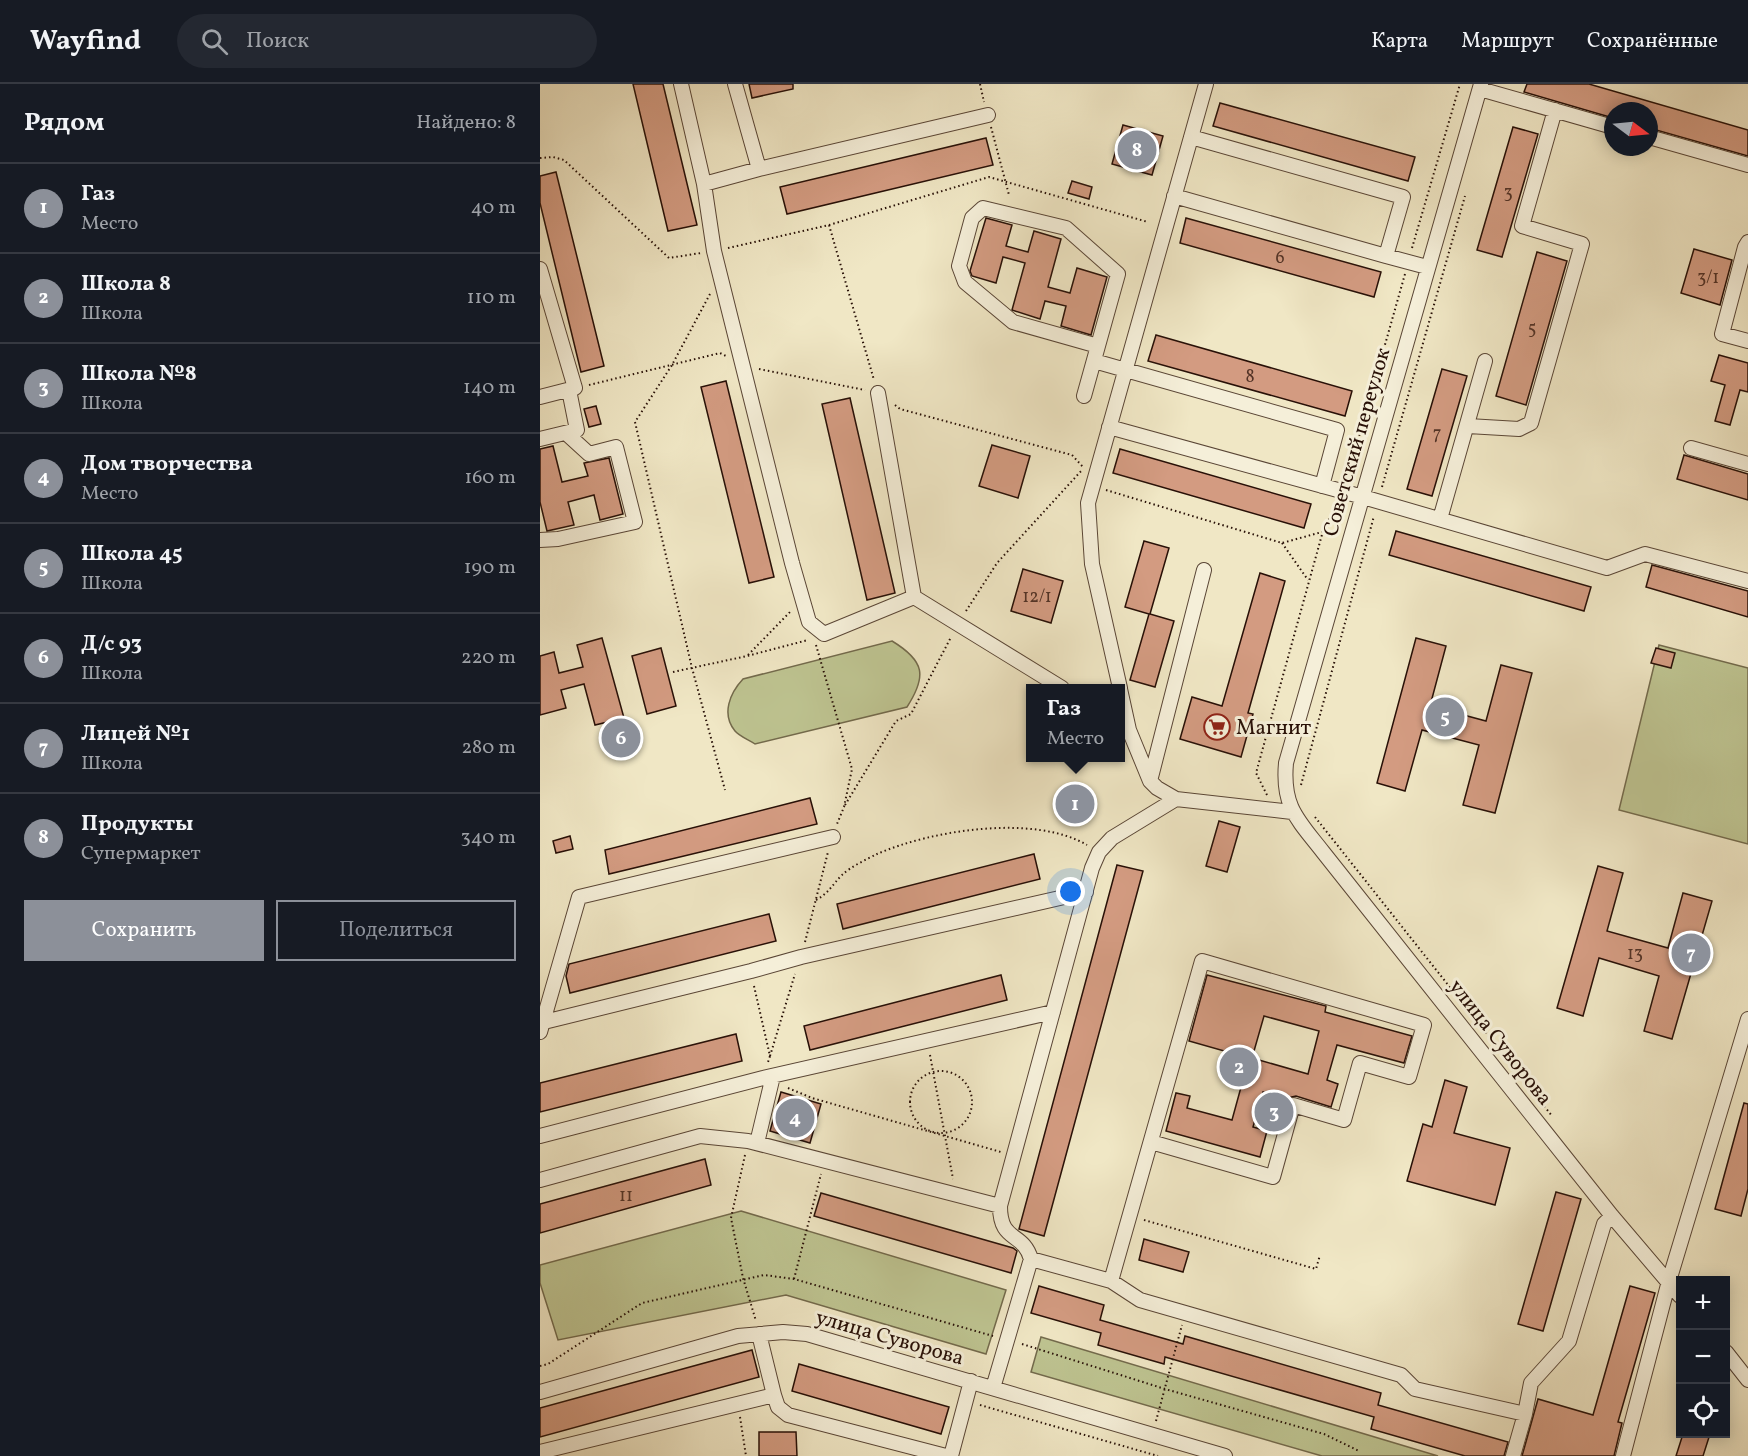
<!DOCTYPE html>
<html lang="ru">
<meta charset="utf-8">
<style>
body{margin:0;font-family:Vollkorn,serif;background:#242831;color:#f1f3f6}
.controls{position:absolute;right:18px;bottom:18px;display:grid;overflow:hidden;border-radius:0px;box-shadow:0 3px 15px #0003}
.controls button{width:54px;height:54px;display:grid;place-items:center;padding:0;border:0;border-bottom:2px solid #363941;background:#171b24;color:#f1f3f6;font:30px sans-serif}
.compass{position:absolute;left:1064px;top:18px;width:54px;height:54px;border-radius:50%;background:#171b24;box-shadow:0 3px 15px #0003;rotate:106deg}
.you{position:absolute;left:531px;top:808px;width:21px;height:21px;margin:-15px;border:4px solid #fff;border-radius:50%;background:#1a73e8;box-shadow:0 0 0 9px #1a73e833}
.badge{display:grid;place-items:center;width:39px;height:39px;border-radius:50%;background:#8c9099;color:#fff;font-size:20px;font-weight:700}
.pin{position:absolute;translate:-50% -50%;border:3px solid #fff;box-shadow:0 2px 6px #0006}
.popup{position:absolute;left:486px;top:600px;width:99px;height:78px;box-sizing:border-box;display:grid;place-content:center;border-radius:0px;background:#171b24;filter:drop-shadow(0 2px 4px #0005);font-size:20px;white-space:nowrap;color:#9ea1a6}
.popup b{font-size:22px;color:#f1f3f6}
.popup::after{content:'';position:absolute;left:50%;top:100%;margin-left:-12px;border:12px solid transparent;border-top-color:#171b24}
.list{margin:0;padding:0;list-style:none}
h2{display:flex;justify-content:space-between;align-items:center;height:78px;margin:0;padding:0 24px;font-size:26px}
h2 small{font-size:20px;font-weight:400;color:#9ea1a6}
.list li{display:grid;grid-template-columns:39px 1fr auto;gap:18px;align-items:center;box-sizing:border-box;height:90px;padding:0 24px;border-top:2px solid #363941}
.list b{display:block;font-size:22px;white-space:nowrap}
.list p{margin:0;font-size:20px;white-space:nowrap;color:#9ea1a6}
.list em{font-size:20px;font-style:normal;color:#9ea1a6}
.actions{display:flex;gap:12px;padding:18px 24px}
.actions a{flex:1;padding:14px 0;border:2px solid #8c9099;border-radius:0px;text-align:center;font-size:21px;color:#8c9099}
.actions .main{background:#8c9099;color:#fff}
.icon{flex:none;width:33px;height:33px;fill:none;stroke:currentColor;stroke-width:2;stroke-linecap:round;stroke-linejoin:round}
.map{position:relative;flex:none;width:1208px;height:1372px;overflow:hidden}
header{display:flex;align-items:center;gap:36px;box-sizing:border-box;height:84px;padding:0 30px;background:#171b24;border-bottom:2px solid #363941}
header strong{font-size:28px}
nav{display:flex;gap:33px;margin-inline-start:auto;font-size:21px}
.search{width:420px;height:54px;background:#242831;display:flex;align-items:center;gap:15px;box-sizing:border-box;padding:0 21px;border-radius:33px;color:#9ea1a6;font-size:22px}
main{display:flex}
aside{flex:1;background:#171b24}
.map>svg:first-child{display:block}
.green{fill:#bec491;stroke:#736a4c;stroke-width:1.5}
.building{fill:#d39b81;stroke:#281007;stroke-width:1.5;fill-rule:evenodd}
.lines{fill:none;stroke-linecap:round;stroke-linejoin:round}
.minor-casing{stroke:#5a4636;stroke-width:16}
.path{stroke:#281007;stroke-width:2;stroke-dasharray:1.5 3;stroke-linecap:butt}
.minor{stroke:#f5efd9;stroke-width:14}
.labels{text-anchor:middle;stroke-width:6;stroke-linejoin:round;paint-order:stroke}
.number-label{font-size:18px;fill:#533326}
.street-label{font-size:21px;fill:#281007;stroke:#f5efd9}
.poi-label{font-size:21px;fill:#281007;stroke:#f5efd9;text-anchor:start}
</style>
<header>
<strong>Wayfind</strong>
<div class="search"><svg class="icon" aria-label="search" viewBox="0 0 24 24"><circle cx="10" cy="10" r="6"/><path d="M15 15l6 6"/></svg>Поиск</div>
<nav><a>Карта</a><a>Маршрут</a><a>Сохранённые</a></nav>
</header>
<main>
<aside>
<h2>Рядом<small>Найдено: 8</small></h2>
<ul class="list">
<li><span class="badge">1</span><div><b>Газ</b><p>Место</p></div><em>40 m</em></li>
<li><span class="badge">2</span><div><b>Школа 8</b><p>Школа</p></div><em>110 m</em></li>
<li><span class="badge">3</span><div><b>Школа №8</b><p>Школа</p></div><em>140 m</em></li>
<li><span class="badge">4</span><div><b>Дом творчества</b><p>Место</p></div><em>160 m</em></li>
<li><span class="badge">5</span><div><b>Школа 45</b><p>Школа</p></div><em>190 m</em></li>
<li><span class="badge">6</span><div><b>Д/с 93</b><p>Школа</p></div><em>220 m</em></li>
<li><span class="badge">7</span><div><b>Лицей №1</b><p>Школа</p></div><em>280 m</em></li>
<li><span class="badge">8</span><div><b>Продукты</b><p>Супермаркет</p></div><em>340 m</em></li>
</ul>
<div class="actions"><a class="main">Сохранить</a><a>Поделиться</a></div>
</aside>
<div class="map">
<svg width="1208" height="1372" viewBox="0 0 1208 1372">
<rect width="100%" height="100%" fill="#f0e7c5"/>
<filter id="stains"><feTurbulence type="fractalNoise" baseFrequency=".00333" numOctaves="4"/><feColorMatrix values="0 0 0 0 .2 0 0 0 0 .09 0 0 0 0 .02 0 0 0 .5 -.17"/></filter>
<radialGradient id="worn" r=".72"><stop offset=".6" stop-color="#630" stop-opacity="0"/><stop offset="1" stop-color="#630" stop-opacity=".3"/></radialGradient>
<path class="green" d="M352,557C385,577 387,592 367,623L215,660C209,656 199,652 195,647C181,630 190,609 203,595Z
M1119,561L1208,584V760L1079,726Z
M201,1127L466,1206L446,1270L246,1211L18,1256L0,1199V1181Z
M501,1253L898,1372H782L491,1288Z"/>
<path class="building" d="M93,0H123L157,141L128,147Z
M209,0H253V5L212,14Z
M987,0H1049L1208,46V72L1109,44V27H1073V34L984,8Z
M680,19L875,73L868,97L673,42Z
M583,41L623,52L612,91L572,80Z
M973,43L998,50L962,173L937,166Z
M446,54L453,81L247,130L240,103Z
M16,88L64,282L41,288L0,119V92Z
M532,97L552,103L549,115L528,109Z
M446,134L472,141L466,162L488,168L494,147L521,155L508,203L530,209L537,184L567,193L551,251L521,242L526,222L505,217L500,235L472,226L485,179L463,173L456,199L432,192L430,187Z
M646,134L841,188L834,213L640,159Z
M1154,165L1192,176L1180,221L1141,209Z
M997,168L1027,177L986,321L956,312Z
M616,251L812,307L805,332L608,277Z
M1179,271L1208,279V308L1200,306L1190,341L1175,337L1185,301L1171,297Z
M902,285L927,292L892,412L867,405Z
M186,297L234,493L209,499L161,303Z
M310,314L355,509L327,516L282,320Z
M56,322L61,340L49,343L44,325Z
M452,361L490,372L478,414L439,402Z
M13,362L22,398L48,392L44,379L69,374L83,430L60,436L54,411L28,418L34,441L7,447L0,418V365Z
M580,365L771,420L764,444L573,389Z
M1144,371L1208,390V416L1137,395Z
M856,447L1051,503L1044,527L849,471Z
M604,457L629,464L610,530L634,537L615,603L590,596L609,530L585,523Z
M1112,481L1208,507V533L1106,503Z
M483,485L523,497L511,539L471,527Z
M720,489L745,497L708,629L713,630L701,673L640,655L652,613L682,622Z
M62,554L84,634L55,641L44,600L21,606L26,624L0,631V572L14,568L19,589L43,583L37,561Z
M876,554L906,562L890,622L946,637L961,581L992,589L955,729L923,721L939,661L882,646L865,707L837,699Z
M121,564L136,622L107,630L92,572Z
M1116,564L1135,569L1131,584L1111,579Z
M270,714L277,740L69,790L65,766Z
M679,737L700,743L687,788L666,782Z
M30,752L33,765L16,769L13,757Z
M494,770L500,795L303,845L297,820Z
M577,781L603,787L504,1152L479,1145Z
M1058,782L1083,789L1067,847L1128,864L1143,809L1172,817L1132,955L1104,947L1119,892L1059,874L1043,932L1017,924Z
M229,830L236,857L30,909L26,892L29,880Z
M461,891L467,916L270,966L264,942Z
M667,891L786,922L785,928L872,952L864,979L797,961L787,996L798,1000L791,1023L756,1012L747,1014L723,1008L713,1043L727,1047L720,1073L626,1047L636,1009L650,1012L647,1024L692,1036L709,974L649,957ZM724,932L779,947L768,990L712,974Z
M196,950L202,977L0,1028V999Z
M905,996L927,1003L914,1049L970,1064L955,1121L867,1097L883,1040L892,1043Z
M241,1008L281,1020L270,1059L230,1047Z
M1204,1019L1208,1020V1105L1201,1132L1175,1125Z
M165,1075L171,1101L0,1149V1120Z
M1016,1108L1041,1115L1003,1247L978,1240Z
M281,1109L473,1164L477,1167L471,1189L274,1132Z
M604,1155L649,1168L643,1188L599,1176Z
M499,1202L564,1221L560,1236L643,1260L645,1252L841,1309L838,1321L968,1358L964,1372H925L831,1345L834,1333L625,1273L624,1280L558,1261L561,1249L491,1229Z
M1090,1202L1115,1209L1078,1338L1082,1339L1074,1372H982L998,1315L1053,1331Z
M212,1266L219,1293L0,1353V1324Z
M259,1280L409,1323L401,1350L252,1307Z
M219,1348H256L257,1372H219Z
M1143,1350H1170L1163,1372H1136Z"/>
<g class="lines">
<g class="minor-casing">
<path id="minor" d="M141,0L164,100L174,167L252,479L269,538L284,550L374,513L338,309
M195,0L219,85
M941,0L746,679C742,723 758,736 783,768L1072,1132L1140,1212
M940,5L1073,43
M651,53L863,113L846,172L887,183
M1109,53L1208,81
M164,100L219,85L448,31
M634,112L846,172
M1208,158L1205,163L1182,250L1208,257
M0,185L35,304L0,313
M554,277L797,346L782,402
M544,312L578,190L526,144L443,124L432,134L419,182L425,198L473,238L558,262
M928,342L979,345L991,339L1042,160L982,142L1015,26
M569,343L823,413L1067,484L1105,470L1208,497
M0,355L37,346L29,306
M1151,364L1208,380
M900,435L945,277
M0,456L18,455L95,438L76,363L49,370L26,349
M374,513L522,604
M580,604L552,480L548,419L666,0
M580,605L589,646L610,697L617,704L636,715L752,728
M610,697L664,486
M4,938L211,887L261,873L546,808
M0,948L39,813L293,753
M0,1052L223,994L513,928
M217,1059L233,992
M0,1096L160,1052L208,1057L460,1122C460,1159 483,1147 491,1175L453,1304
M460,1122L552,784L559,768L572,754L636,715
M491,1175L571,1197L600,1216L861,1291L875,1305L985,1330
M571,1197C601,1090 632,984 662,877L884,941L869,993L820,979L804,1036L753,1021L733,1093L611,1058
M1186,1268L1208,1296
M0,1308L198,1252L243,1248L267,1250L685,1372
M234,1311L238,1323L248,1331L406,1372
M0,1368L234,1311L219,1250
M411,1372L431,1297
M973,1372L985,1330L991,1299L1029,1257L1064,1140L1072,1132
M1083,1372L1129,1197L1208,935"/>
</g>
<path class="path" d="M440,0L444,18
M451,43L469,111
M0,74L13,73L24,76L129,174L161,169
M289,141L334,296
M188,164L289,141L449,93L608,138
M872,164L920,0
M170,210L132,281L95,338L152,584L185,706
M219,285L325,306
M49,301L180,269L186,272
M355,321L360,325L532,371L543,383
M807,395L865,190
M842,403L925,112
M566,406L742,459L782,448
M742,459L768,496
M426,527L457,479L542,386
M276,561L312,685L304,723L297,740
M208,571L250,528
M133,588L207,572L268,556
M761,701L834,432
M727,711L716,689L783,447L797,420
M305,721L356,637L371,630L411,553
M775,733L1012,1032
M276,816C289,809 292,801 302,791C310,783 327,775 337,770C392,746 494,730 547,761
M265,858L288,768
M214,902L230,972L228,978
M390,971L413,1095
M230,972L255,890
M370 1018a31 31 0 1 1 62 0a31 31 0 1 1-62 0Z
M248,1004L272,1014L461,1068
M205,1071L191,1134L203,1194L216,1237
M604,1136L776,1185L780,1171
M254,1195L281,1090
M482,1260L625,1305L784,1350L819,1367
M0,1282L8,1280L102,1219L224,1191L254,1195L453,1252
M440,1321L618,1372
M200,1333L206,1372
M616,1337L642,1241"/>
<use href="#minor" class="minor"/>
</g>
<defs>
<g id="supermarket-ring" transform="scale(1.35)"><circle r="9.5" fill="#f5efd9" stroke="#8f2418" stroke-width="1.5"/><path d="M-6-5.5h2.5l.6 2H6L4.5 2H-2.5L-4.4-4H-6ZM-1.5 3.2a1.3 1.3 0 1 0 .1 0ZM3 3.2a1.3 1.3 0 1 0 .1 0Z" fill="#8f2418"/></g>
</defs>
<g fill-rule="evenodd">
<use href="#supermarket-ring" x="677" y="643"/>
</g>
<g class="labels">
<g class="number-label">
<text x="968" y="114">3</text>
<text x="740" y="179">6</text>
<text x="1168" y="199">3/1</text>
<text x="992" y="250">5</text>
<text x="710" y="298">8</text>
<text x="897" y="355">7</text>
<text x="497" y="518">12/1</text>
<text x="1095" y="875">13</text>
<text x="86" y="1117">11</text>
</g>
<g class="street-label">
<text transform="translate(816 358) rotate(-74)" y="7">Советский переулок</text>
<text transform="translate(961 958) rotate(52)" y="7">улица Суворова</text>
<text transform="translate(350 1253) rotate(16)" y="7">улица Суворова</text>
</g>
<g class="poi-label">
<text x="696" y="650">Магнит</text>
</g>
</g>
<rect width="100%" height="100%" filter="url(#stains)"/>
<rect width="100%" height="100%" fill="url(#worn)"/>
</svg>
<div class="controls">
<button>+</button>
<button>−</button>
<button><svg class="icon" aria-label="locate" viewBox="0 0 24 24"><circle cx="12" cy="12" r="6"/><path d="M12 2v4M12 18v4M2 12h4M18 12h4"/></svg></button>
</div>
<svg class="compass" viewBox="-18 -18 36 36"><path d="M0-13l5 13h-10z" fill="#e53935"/><path d="M0 13l5-13h-10z" fill="#9ea1a6"/></svg>
<div class="you"></div>
<div class="pin badge" style="left:535px;top:720px">1</div>
<div class="popup"><b>Газ</b>Место</div>
<div class="pin badge" style="left:699px;top:983px">2</div>
<div class="pin badge" style="left:734px;top:1028px">3</div>
<div class="pin badge" style="left:255px;top:1034px">4</div>
<div class="pin badge" style="left:905px;top:633px">5</div>
<div class="pin badge" style="left:81px;top:654px">6</div>
<div class="pin badge" style="left:1151px;top:869px">7</div>
<div class="pin badge" style="left:597px;top:66px">8</div>
</div>
</main>
